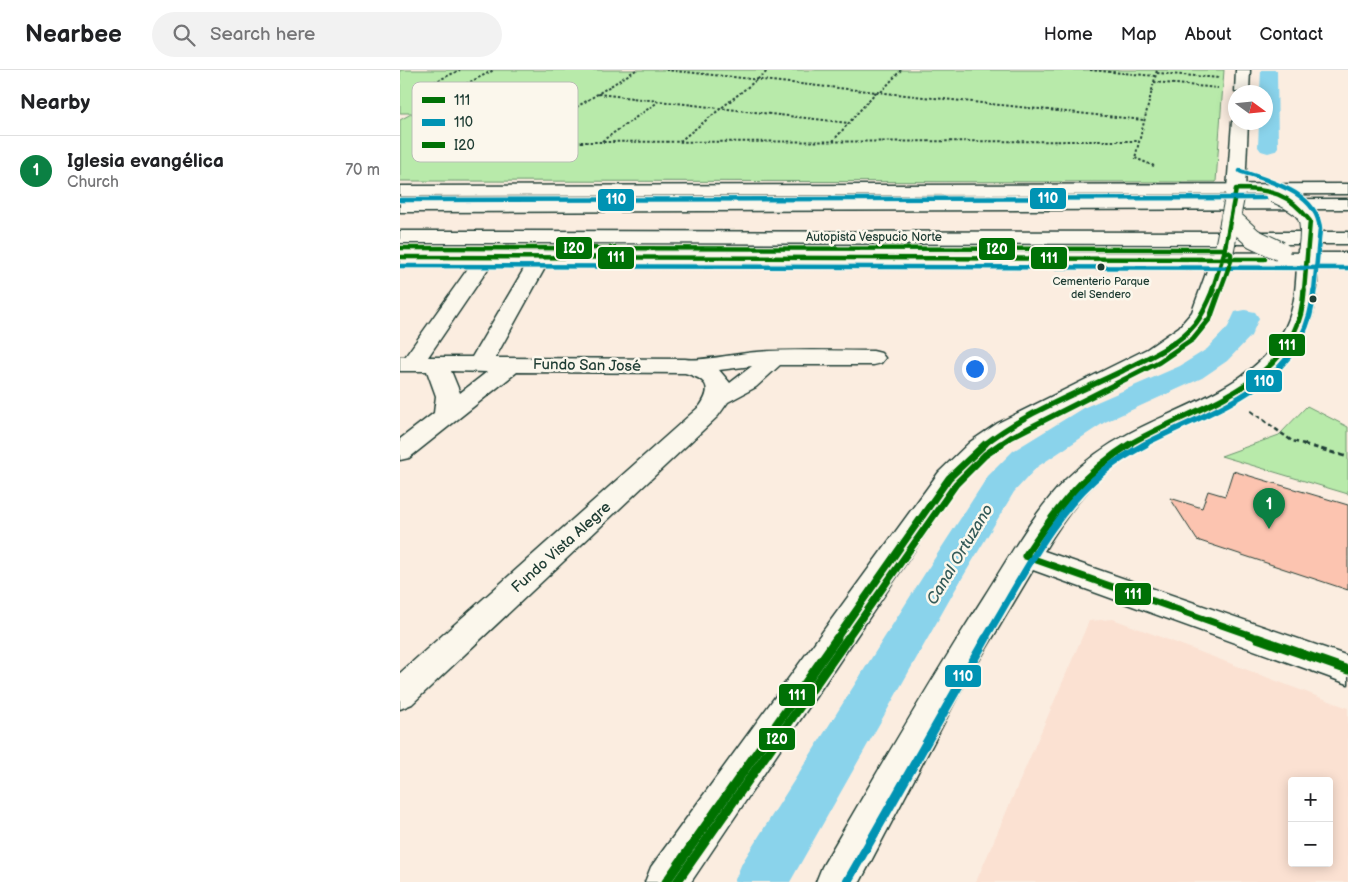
<!DOCTYPE html>
<meta charset="utf-8">
<style>
body{margin:0;font-family:"Balsamiq Sans",sans-serif;background:#f2f2f2;color:#202124}
.controls{position:absolute;right:15px;bottom:15px;display:grid;overflow:hidden;border-radius:5px;box-shadow:0 2px 12px #0003}
.controls button{width:45px;height:45px;display:grid;place-items:center;padding:0;border:0;border-bottom:1px solid #e0e0e0;background:#fff;color:#202124;font:25px sans-serif}
.compass{position:absolute;left:828px;top:15px;width:45px;height:45px;border-radius:50%;background:#fff;box-shadow:0 2px 12px #0003;rotate:105deg}
.you{position:absolute;left:574px;top:298px;width:18px;height:18px;margin:-12px;border:4px solid #fff;border-radius:50%;background:#1a73e8;box-shadow:0 0 0 8px #1a73e833}
.badge{display:grid;place-items:center;width:32px;height:32px;border-radius:50%;background:#0b8043;color:#fff;font-size:16px;font-weight:700}
.pin{position:absolute;translate:-50% -41px;filter:drop-shadow(0 1px 2px #0008)}
.pin::after{content:'';position:absolute;top:26px;width:18px;height:15px;background:inherit;clip-path:polygon(0 0,100% 0,50% 100%)}
.list{margin:0;padding:0;list-style:none}
h2{display:flex;justify-content:space-between;align-items:center;height:65px;margin:0;padding:0 20px;font-size:21px}
h2 small{font-size:16px;font-weight:400;color:#757577}
.list li{display:grid;grid-template-columns:32px 1fr auto;gap:15px;align-items:center;box-sizing:border-box;height:70px;padding:0 20px;border-top:1px solid #e0e0e0}
.list b{display:block;font-size:19px;white-space:nowrap}
.list p{margin:0;font-size:16px;white-space:nowrap;color:#757577}
.list em{font-size:16px;font-style:normal;color:#757577}
.icon{flex:none;width:28px;height:28px;fill:none;stroke:currentColor;stroke-width:2;stroke-linecap:round;stroke-linejoin:round}
.map{position:relative;flex:none;width:948px;height:812px;overflow:hidden}
header{display:flex;align-items:center;gap:30px;box-sizing:border-box;height:70px;padding:0 25px;background:#fff;border-bottom:1px solid #e0e0e0}
header strong{font-size:24px}
nav{display:flex;gap:28px;margin-inline-start:auto;font-size:18px}
.search{width:350px;height:45px;background:#f2f2f2;display:flex;align-items:center;gap:12px;box-sizing:border-box;padding:0 18px;border-radius:28px;color:#757577;font-size:19px}
main{display:flex}
aside{flex:1;background:#fff}
.map>svg:first-child{display:block}
.built{fill:#fbe1d2;fill-rule:evenodd}
.green{fill:#b8eaaa;stroke:#6c946f}
.lines{fill:none;stroke-linecap:round;stroke-linejoin:round}
.canal{fill:#8ad3eb;fill-rule:evenodd}
.building{fill:#fcc4b0;stroke:#1f3d34}
.minor-casing{stroke:#1f3d34;stroke-width:3}
.tertiary-casing{stroke:#1f3d34;stroke-width:3}
.secondary-casing{stroke:#1f3d34;stroke-width:3}
.motorway-casing{stroke:#1f3d34;stroke-width:3}
.path-far2{stroke:#1f3d34;stroke-width:2;stroke-dasharray:2.5 2;stroke-linecap:butt}
.path-far1{stroke:#1f3d34;stroke-width:2.5;stroke-dasharray:4.5 3;stroke-linecap:butt}
.path{stroke:#1f3d34;stroke-width:3;stroke-dasharray:5.5 4;stroke-linecap:butt}
.minor{fill:#fbf7ec;fill-rule:evenodd}
.tertiary{fill:#fbf7ec;fill-rule:evenodd}
.secondary{fill:#fbf7ec;fill-rule:evenodd}
.motorway{fill:#fbf7ec;fill-rule:evenodd}
.tertiary-bridge-casing{stroke:#1f3d34;stroke-width:21;stroke-linecap:butt}
.secondary-bridge-casing{stroke:#1f3d34;stroke-width:21;stroke-linecap:butt}
.tertiary-bridge{stroke:#fbf7ec;stroke-width:19}
.secondary-bridge{stroke:#fbf7ec;stroke-width:19}
.bus-1-far3-casing{stroke:#fbf7ec;stroke-width:7}
.bus-1-far2-casing{stroke:#fbf7ec;stroke-width:9}
.bus-1-far1-casing{stroke:#fbf7ec;stroke-width:11}
.bus-1-casing{stroke:#fbf7ec;stroke-width:12}
.bus-2-far3-casing{stroke:#fbf7ec;stroke-width:7}
.bus-2-far2-casing{stroke:#fbf7ec;stroke-width:9}
.bus-2-far1-casing{stroke:#fbf7ec;stroke-width:11}
.bus-2-casing{stroke:#fbf7ec;stroke-width:12}
.bus-3-far3-casing{stroke:#fbf7ec;stroke-width:7}
.bus-3-far2-casing{stroke:#fbf7ec;stroke-width:9}
.bus-3-far1-casing{stroke:#fbf7ec;stroke-width:11}
.bus-3-casing{stroke:#fbf7ec;stroke-width:12}
.bus-1-far3{stroke:#007106;stroke-width:4.5}
.bus-1-far2{stroke:#007106;stroke-width:5.5}
.bus-1-far1{stroke:#007106;stroke-width:7}
.bus-1{stroke:#007106;stroke-width:9}
.bus-2-far3{stroke:#0093b3;stroke-width:4.5}
.bus-2-far2{stroke:#0093b3;stroke-width:5.5}
.bus-2-far1{stroke:#0093b3;stroke-width:7}
.bus-2{stroke:#0093b3;stroke-width:9}
.bus-3-far3{stroke:#007106;stroke-width:4.5}
.bus-3-far2{stroke:#007106;stroke-width:5.5}
.bus-3-far1{stroke:#007106;stroke-width:7}
.bus-3{stroke:#007106;stroke-width:9}
.bus-dot{fill:#1f3d34;stroke:#fbf7ec;stroke-width:2}
.labels{text-anchor:middle;stroke-width:5;stroke-linejoin:round;paint-order:stroke}
.far-bus-label{font-size:11px;fill:#1f3d34;stroke:#fbf7ec}
.far-street-label{font-size:12px;fill:#1f3d34;stroke:#fbf7ec}
.street-label{font-size:15px;fill:#1f3d34;stroke:#fbf7ec}
.water-label{font-size:16px;font-style:italic;fill:#345b59;stroke:#fbf7ec}
.key{fill:#fbf7ec;stroke:#b9bfb5;stroke-width:1}
.key-label{font-size:14px;fill:#1f3d34}
.line-badge{stroke:#fbf7ec;stroke-width:2}
.badge-label{font-size:14px;text-anchor:middle;font-weight:bold;fill:#fff}
</style>
<header>
<strong>Nearbee</strong>
<div class="search"><svg class="icon" aria-label="search" viewBox="0 0 24 24"><circle cx="10" cy="10" r="6"/><path d="M15 15l6 6"/></svg>Search here</div>
<nav><a>Home</a><a>Map</a><a>About</a><a>Contact</a></nav>
</header>
<main>
<aside>
<h2>Nearby<small></small></h2>
<ul class="list">
<li><span class="badge">1</span><div><b>Iglesia evangélica</b><p>Church</p></div><em>70 m</em></li>
</ul>
</aside>
<div class="map">
<svg width="948" height="812" viewBox="0 0 948 812">
<rect width="100%" height="100%" fill="#fbede0"/>
<filter id="ink" filterUnits="userSpaceOnUse"><feTurbulence type="fractalNoise" baseFrequency=".02" numOctaves="2"/><feDisplacementMap in="SourceGraphic" scale="10" xChannelSelector="R" yChannelSelector="G"/><feConvolveMatrix kernelMatrix="1 2 1 2 8 2 1 2 1" color-interpolation-filters="sRGB"/></filter>
<g filter="url(#ink)">
<path class="built" d="M713,549L948,638V812H576L689,551ZM892,711H929V793H892Z"/>
<path class="green" d="M0,0H824L816,112L0,111V50L13,43H0Z
M907,336L948,357V424L821,386L879,365Z"/>
<g class="lines">
<path class="canal" d="M861,0H877L878,77L875,81L868,83L861,81L858,77L859,52H866V22H860Z
M845,240L855,242L859,248L851,266L827,291L802,308L705,352L637,397L614,422L555,520L390,812H334L342,793L527,500L588,406L613,381L683,338L780,296L807,279L828,257L835,242Z"/>
</g>
<path class="building" d="M833,401L948,435V520L797,470L770,428L802,438L808,421L825,426Z"/>
<g class="lines">
<g class="minor-casing">
<path id="minor" d="M836,0H850L849,22H835Z
M836,49V52H848L845,119L842,123L836,124L830,123L827,119L832,52Z
M86,181L93,183L96,187L28,287H72L131,187L134,183L141,181L148,183L151,187L95,288L285,289C300,292 339,283 357,282C396,279 435,281 473,281L481,283L485,288L481,293L473,295H380L356,317L328,332L318,346L12,634L0,639V603L300,336C314,316 305,309 285,303L117,302L9,388L0,390V369L34,343L36,326L27,301H0V287H5L79,183ZM352,296L330,313L319,300ZM51,301L87,302L60,323Z"/>
</g>
<g class="tertiary-casing">
<path id="tertiary" d="M908,174L915,176L918,180C917,204 919,232 909,255C876,332 785,347 723,390C689,414 665,446 644,481L948,586V614L633,500L559,624L460,812H416L422,797C475,706 528,614 585,525C610,486 633,443 666,409C685,391 705,376 728,364C783,334 857,316 886,256C897,233 896,205 898,180L901,176Z
M824,175L831,177L834,181L813,244L795,267L763,289L616,365L588,384L559,414L291,812H245L251,797L539,402L570,372L598,353L747,279L779,257L792,242L814,181L817,177Z"/>
</g>
<g class="secondary-casing">
<path id="secondary" d="M948,114V124L0,126V116Z
M0,181L948,183V195L0,193Z"/>
</g>
<g class="motorway-casing">
<path id="motorway" d="M948,129V139L0,142V132Z
M0,161L948,162V174L0,173Z"/>
</g>
<path class="path-far2" d="M236,0L132,65L129,68L130,70L140,72L739,71
M266,0L744,50
M690,0L755,6
M757,3L820,8
M754,12L818,18
M22,18L46,24L172,40
M22,18L60,0
M481,22L501,0
M46,24L94,0
M198,24L449,53
M202,71L258,32
M280,71L369,0
M433,71L476,22
M754,96L735,88L757,0"/>
<path class="path-far1" d="M851,341L892,371L908,375"/>
<path class="path" d="M903,374L948,387"/>
<use href="#minor" class="minor"/>
<use href="#tertiary" class="tertiary"/>
<use href="#secondary" class="secondary"/>
<use href="#motorway" class="motorway"/>
<g class="tertiary-bridge-casing">
<path id="tertiary-bridge" d="M875,123C908,137 913,145 908,180
M824,181L835,125"/>
</g>
<g class="secondary-bridge-casing">
<path id="secondary-bridge" d="M830,147L853,168L880,181"/>
</g>
<use href="#tertiary-bridge" class="tertiary-bridge"/>
<use href="#secondary-bridge" class="secondary-bridge"/>
<g class="bus-1-far3-casing">
<path id="bus-1-far3" d="M0,187L865,189
M812,221L824,183L836,119C870,119 889,123 910,151L904,221"/>
</g>
<g class="bus-1-far2-casing">
<path id="bus-1-far2" d="M584,375C624,343 675,324 722,301C747,288 777,276 795,254C803,244 808,232 813,220
M728,375C795,335 900,316 904,220"/>
</g>
<g class="bus-1-far1-casing">
<path id="bus-1-far1" d="M730,374C684,402 654,442 625,486L861,569
M436,569L549,408L585,374"/>
</g>
<g class="bus-1-casing">
<path id="bus-1" d="M857,568L948,600
M266,812L437,568"/>
</g>
<g class="bus-2-far3-casing">
<path id="bus-2-far3" d="M840,101C869,111 917,122 920,159L914,221
M0,130L864,128
M0,196L948,198"/>
</g>
<g class="bus-2-far2-casing">
<path id="bus-2-far2" d="M743,375C814,338 907,315 914,220"/>
</g>
<g class="bus-2-far1-casing">
<path id="bus-2-far1" d="M585,569C621,511 650,445 704,401C717,390 731,382 746,374"/>
</g>
<g class="bus-2-casing">
<path id="bus-2" d="M447,812L586,568"/>
</g>
<g class="bus-3-far3-casing">
<path id="bus-3-far3" d="M0,178L823,179L831,184V191L820,221"/>
</g>
<g class="bus-3-far2-casing">
<path id="bus-3-far2" d="M599,375L611,367L759,292L793,269L810,248L820,220"/>
</g>
<g class="bus-3-far1-casing">
<path id="bus-3-far1" d="M447,569L556,414L585,385L601,374"/>
</g>
<g class="bus-3-casing">
<path id="bus-3" d="M277,812L448,568"/>
</g>
<use href="#bus-1-far3" class="bus-1-far3"/>
<use href="#bus-1-far2" class="bus-1-far2"/>
<use href="#bus-1-far1" class="bus-1-far1"/>
<use href="#bus-1" class="bus-1"/>
<use href="#bus-2-far3" class="bus-2-far3"/>
<use href="#bus-2-far2" class="bus-2-far2"/>
<use href="#bus-2-far1" class="bus-2-far1"/>
<use href="#bus-2" class="bus-2"/>
<use href="#bus-3-far3" class="bus-3-far3"/>
<use href="#bus-3-far2" class="bus-3-far2"/>
<use href="#bus-3-far1" class="bus-3-far1"/>
<use href="#bus-3" class="bus-3"/>
</g>
</g>
<g class="bus-dot">
<circle cx="701" cy="197" r="4.5"/>
<circle cx="913" cy="229" r="4.5"/>
</g>
<g class="labels">
<g class="far-bus-label">
<text x="701" y="215">Cementerio Parque<tspan x="701" dy="13">del Sendero</tspan></text>
</g>
<g class="far-street-label">
<text x="474" y="171">Autopista Vespucio Norte</text>
</g>
<g class="street-label">
<text transform="translate(187 295) rotate(1)" y="5">Fundo San José</text>
<text transform="translate(161 477) rotate(-42)" y="5">Fundo Vista Alegre</text>
</g>
<g class="water-label">
<text transform="translate(559 484) rotate(-59)" y="6">Canal Ortuzano</text>
</g>
</g>
<rect x="12" y="12" width="166" height="80" rx="8" class="key"/>
<rect x="22" y="27" width="23" height="6" fill="#007106"/>
<rect x="22" y="49" width="23" height="7" fill="#0093b3"/>
<rect x="22" y="72" width="23" height="6" fill="#007106"/>
<g class="key-label">
<text x="54" y="35">111</text>
<text x="54" y="57">110</text>
<text x="54" y="80">I20</text>
</g>
<g class="line-badge">
<rect x="629" y="117" width="38" height="23" rx="5" fill="#0093b3"/>
<rect x="197" y="118" width="38" height="24" rx="5" fill="#0093b3"/>
<rect x="155" y="166" width="38" height="24" rx="5" fill="#007106"/>
<rect x="578" y="167" width="38" height="24" rx="5" fill="#007106"/>
<rect x="197" y="176" width="38" height="24" rx="5" fill="#007106"/>
<rect x="630" y="176" width="38" height="24" rx="5" fill="#007106"/>
<rect x="868" y="263" width="38" height="24" rx="5" fill="#007106"/>
<rect x="845" y="299" width="38" height="24" rx="5" fill="#0093b3"/>
<rect x="714" y="512" width="38" height="24" rx="5" fill="#007106"/>
<rect x="544" y="594" width="38" height="24" rx="5" fill="#0093b3"/>
<rect x="378" y="613" width="38" height="24" rx="5" fill="#007106"/>
<rect x="358" y="657" width="38" height="24" rx="5" fill="#007106"/>
</g>
<g class="badge-label">
<text x="648" y="133">110</text>
<text x="216" y="134">110</text>
<text x="174" y="183">I20</text>
<text x="597" y="184">I20</text>
<text x="216" y="192">111</text>
<text x="649" y="193">111</text>
<text x="887" y="280">111</text>
<text x="864" y="316">110</text>
<text x="733" y="529">111</text>
<text x="563" y="611">110</text>
<text x="397" y="630">111</text>
<text x="377" y="674">I20</text>
</g>
</svg>
<div class="controls">
<button>+</button>
<button>−</button>
</div>
<svg class="compass" viewBox="-18 -18 36 36"><path d="M0-13l5 13h-10z" fill="#e53935"/><path d="M0 13l5-13h-10z" fill="#757577"/></svg>
<div class="you"></div>
<div class="pin badge" style="left:869px;top:459px">1</div>
</div>
</main>
